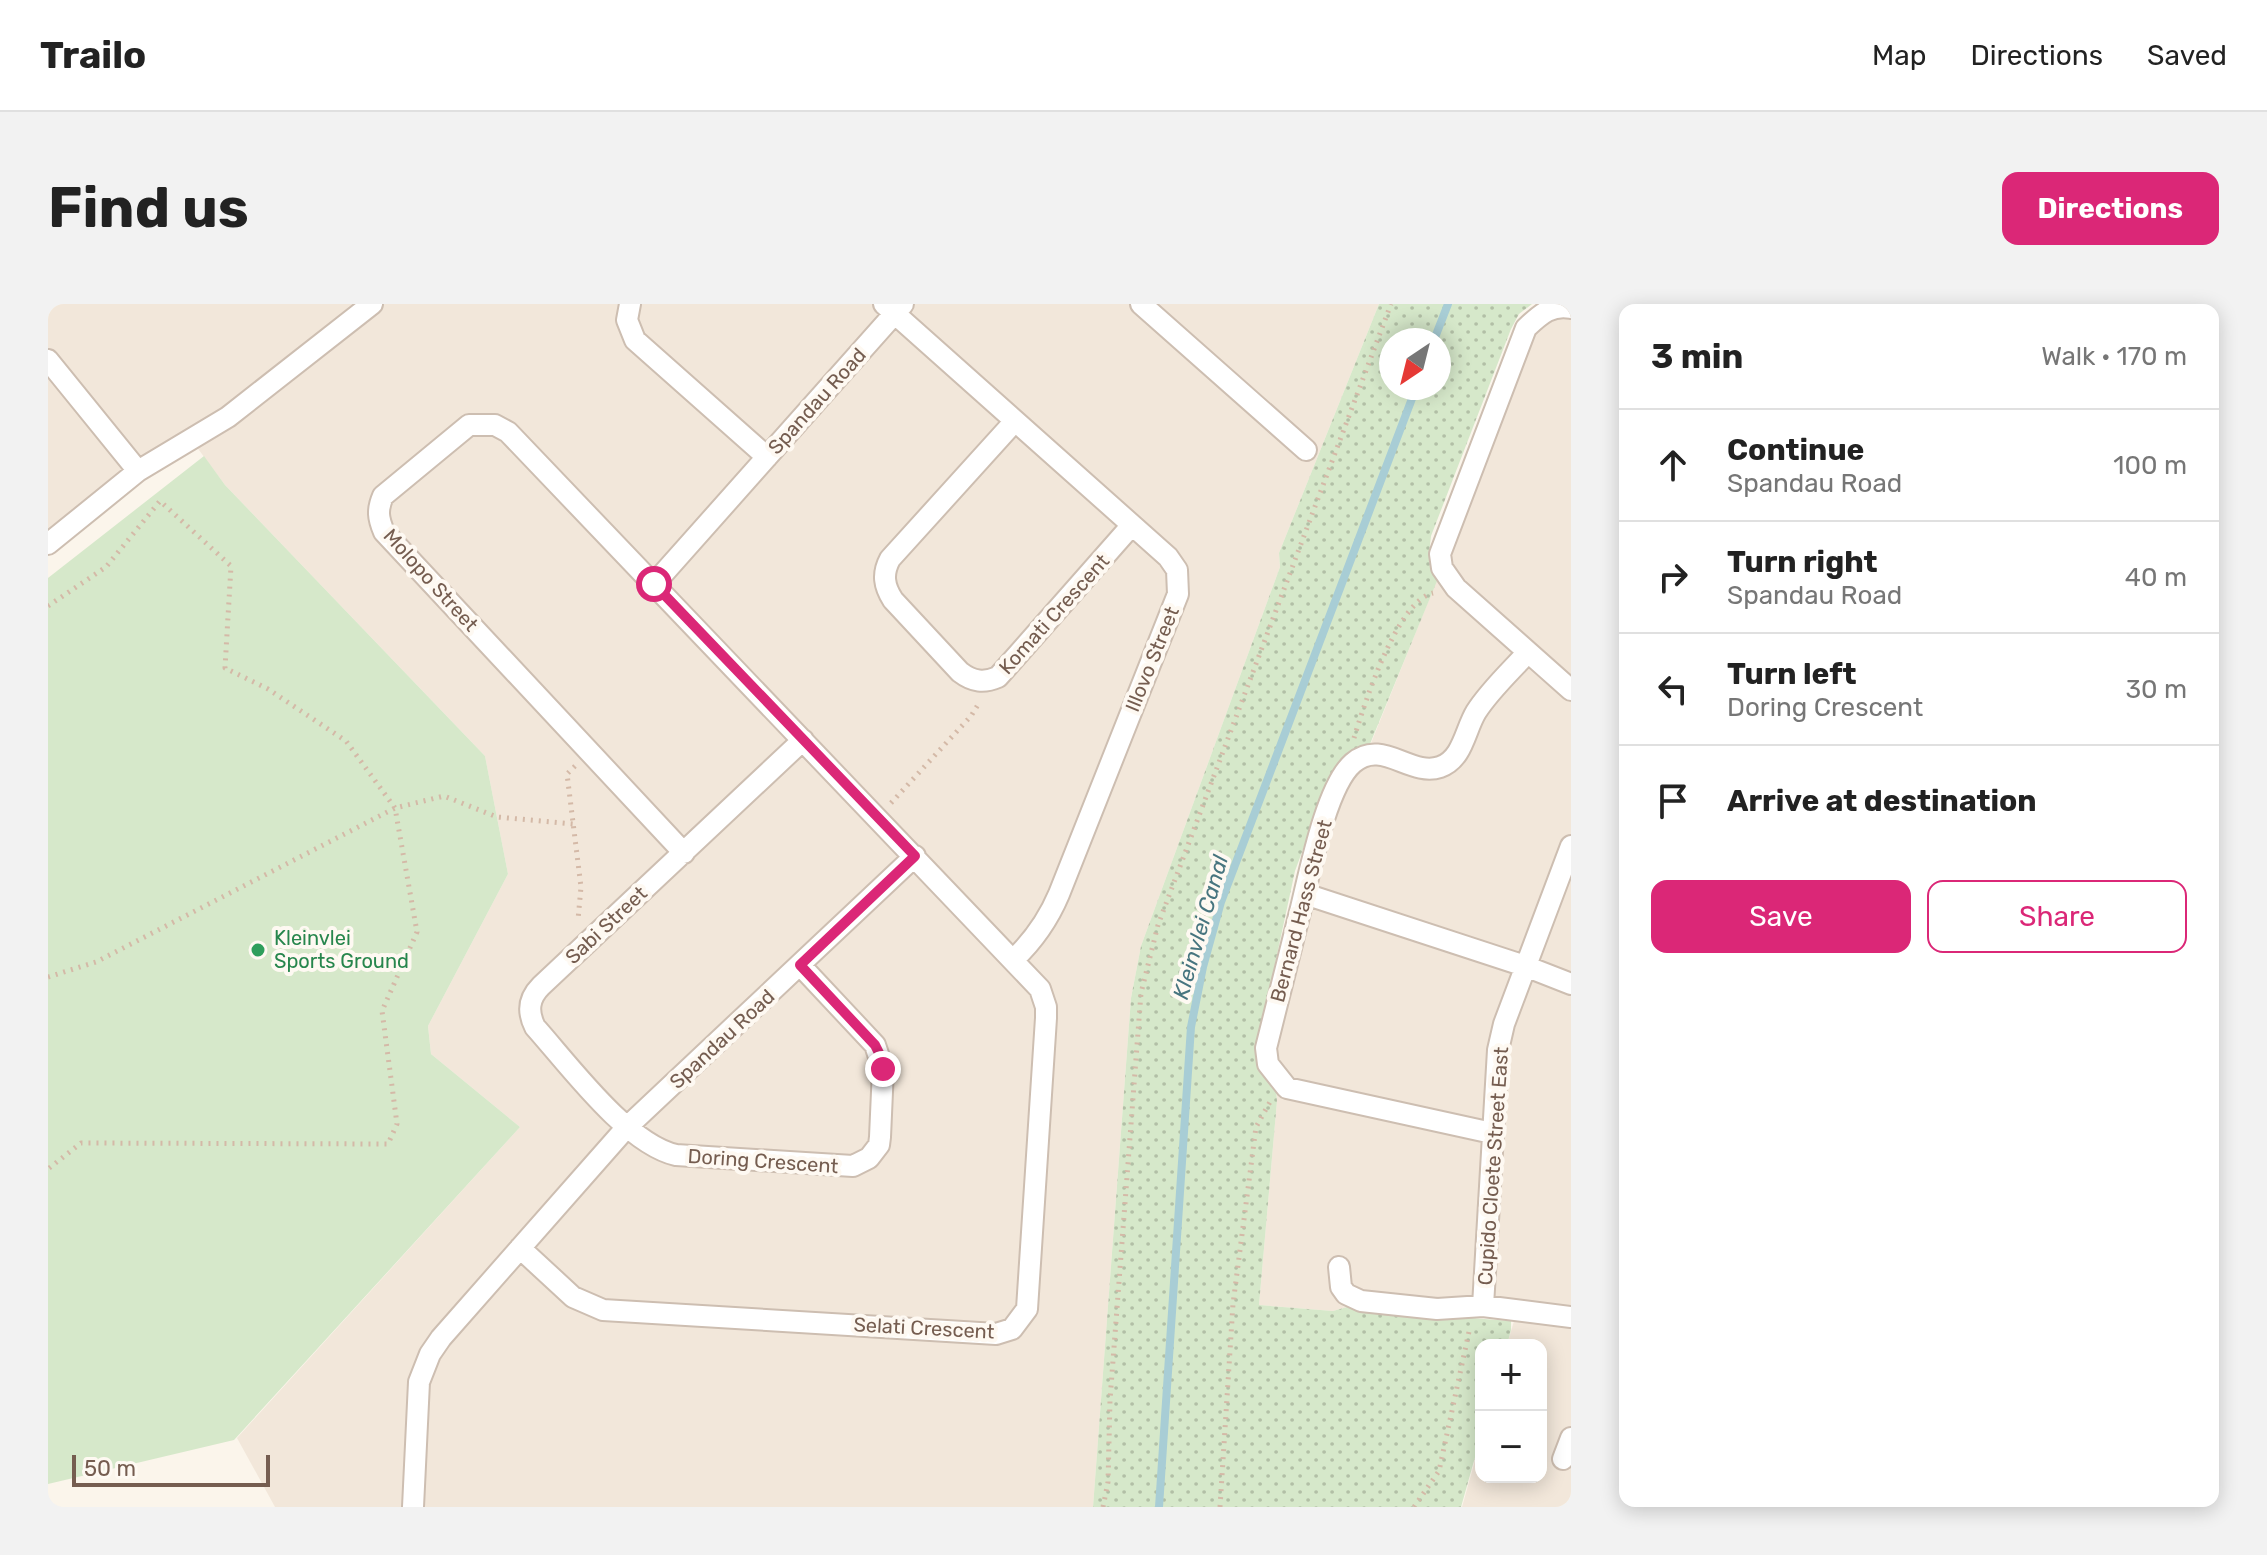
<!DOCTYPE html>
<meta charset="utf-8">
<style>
body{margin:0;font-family:Rubik,sans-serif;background:#f2f2f2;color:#222}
.controls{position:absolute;right:24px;bottom:24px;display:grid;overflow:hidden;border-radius:16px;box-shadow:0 4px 20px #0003}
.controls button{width:72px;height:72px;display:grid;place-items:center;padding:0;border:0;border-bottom:2px solid #e0e0e0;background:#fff;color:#222;font:40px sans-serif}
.compass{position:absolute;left:1331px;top:24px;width:72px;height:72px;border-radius:50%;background:#fff;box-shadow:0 4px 20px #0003;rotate:215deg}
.scale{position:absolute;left:24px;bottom:20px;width:198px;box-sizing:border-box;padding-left:8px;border:4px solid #755d50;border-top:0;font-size:22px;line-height:28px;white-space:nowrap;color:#755d50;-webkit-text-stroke:6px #fef9f2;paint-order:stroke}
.stop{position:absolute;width:24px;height:24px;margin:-18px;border:6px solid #db2777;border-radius:50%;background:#fff}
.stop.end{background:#db2777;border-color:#fff;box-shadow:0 2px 8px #0008}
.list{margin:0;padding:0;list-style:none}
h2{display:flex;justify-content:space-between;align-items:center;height:104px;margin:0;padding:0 32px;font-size:34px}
h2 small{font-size:26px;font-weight:400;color:#767676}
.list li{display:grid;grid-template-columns:52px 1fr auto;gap:24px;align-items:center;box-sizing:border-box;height:112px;padding:0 32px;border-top:2px solid #e0e0e0}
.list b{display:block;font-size:30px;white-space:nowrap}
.list p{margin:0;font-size:26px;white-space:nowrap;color:#767676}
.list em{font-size:26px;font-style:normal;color:#767676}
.actions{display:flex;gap:16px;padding:24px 32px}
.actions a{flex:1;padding:18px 0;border:2px solid #db2777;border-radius:16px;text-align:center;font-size:28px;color:#db2777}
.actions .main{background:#db2777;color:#fff}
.icon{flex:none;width:44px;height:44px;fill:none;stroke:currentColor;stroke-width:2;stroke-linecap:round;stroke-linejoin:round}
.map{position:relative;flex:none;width:1523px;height:1203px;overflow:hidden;border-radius:16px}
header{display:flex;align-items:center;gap:48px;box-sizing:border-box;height:112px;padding:0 40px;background:#fff;border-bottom:2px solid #e0e0e0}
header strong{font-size:38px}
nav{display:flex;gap:44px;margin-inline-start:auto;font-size:28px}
.intro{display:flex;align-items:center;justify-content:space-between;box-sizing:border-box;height:192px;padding:0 48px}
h1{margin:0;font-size:56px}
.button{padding:20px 36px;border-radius:16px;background:#db2777;color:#fff;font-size:28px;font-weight:700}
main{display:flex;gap:48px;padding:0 48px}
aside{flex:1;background:#fff;border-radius:16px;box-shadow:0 4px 20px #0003}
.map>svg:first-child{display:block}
.residential{fill:#f2e7da}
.grass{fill:url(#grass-dots);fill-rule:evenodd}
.pitch{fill:#d6e8ca}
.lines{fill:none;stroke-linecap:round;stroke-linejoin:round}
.stream{stroke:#a8cdd5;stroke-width:8}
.street-casing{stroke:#cdbeb1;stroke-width:24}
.path{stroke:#d4b9a7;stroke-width:5;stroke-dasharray:2 6;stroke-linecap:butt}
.street{stroke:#fff;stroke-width:20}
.route{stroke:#db2777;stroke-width:10}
.leisure-dot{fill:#2e9e5b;stroke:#fef9f2;stroke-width:3}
.labels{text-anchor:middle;stroke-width:8;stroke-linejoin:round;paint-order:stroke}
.street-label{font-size:20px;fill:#755d50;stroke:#fef9f2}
.leisure-label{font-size:20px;fill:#27864d;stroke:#fef9f2;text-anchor:start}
.water-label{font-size:22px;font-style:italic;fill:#47757f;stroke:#fef9f2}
</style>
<header>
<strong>Trailo</strong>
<nav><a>Map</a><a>Directions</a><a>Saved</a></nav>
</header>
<div class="intro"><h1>Find us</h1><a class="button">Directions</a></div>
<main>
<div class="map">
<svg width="1523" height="1203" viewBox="0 0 1523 1203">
<defs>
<pattern id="grass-dots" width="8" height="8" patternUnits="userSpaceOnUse" patternTransform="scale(2)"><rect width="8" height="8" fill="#d6e8ca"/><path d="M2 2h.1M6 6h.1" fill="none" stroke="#b2bfa6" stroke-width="1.8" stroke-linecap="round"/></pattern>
</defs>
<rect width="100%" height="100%" fill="#fbf5eb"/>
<path class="residential" d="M0,0H1331L1231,249L1232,263L1093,642L1083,694L1045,1203H227L189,1134L472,823L383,750L380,722L460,570L437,452L177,181L145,138L0,245Z
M1523,0V1203H1414L1433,1135V1173H1493V1041H1459L1468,1010L1313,999L1285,1007L1211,1001L1229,797L1228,775L1218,760L1268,531L1319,449L1393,266L1468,35Z"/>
<path class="grass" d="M1331,0H1484L1471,10L1463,25L1383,232L1381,250L1389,277L1322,440L1300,450L1281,475L1247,567L1207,753L1228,785L1229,797L1211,1001L1285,1007L1306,1001L1397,1012L1463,1017V1026L1459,1041H1433V1132L1413,1203H1045L1083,694L1093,642L1232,263L1231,249ZM1343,36H1391V84H1343Z"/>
<path class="pitch" d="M156,152L177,181L437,452L460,570L380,722L383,750L472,823L186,1136L0,1180V274Z"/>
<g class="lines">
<path class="stream" d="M1386,36L1400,0
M1111,1203L1143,723L1155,663L1173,598L1368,84"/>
<g class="street-casing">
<path id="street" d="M582,0L579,16L587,36L719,153
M836,0L1120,253L1129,266L1130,290L1011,590C1000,616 986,636 966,655
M1093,0L1258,146
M1523,4C1503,0 1492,11 1478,24L1392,250L1394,264L1408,284L1523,386
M0,56L90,167
M967,117L842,255C834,270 836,282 845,296L912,368C925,378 936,379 950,373L1084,221
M0,240L90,167L180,113L324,0
M606,280L855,0
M1257,590L1477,662L1523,680
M752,661L827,741L835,765L832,833L831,841L821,854L805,862L628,851C579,840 521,761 487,723C479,707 481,694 493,682L755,436
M1444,829L1239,784L1220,760L1218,744C1229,699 1241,653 1252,608C1261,572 1278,482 1305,459C1334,434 1362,473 1392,463C1415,455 1417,426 1428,408C1442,386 1463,367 1480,348
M472,944L525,993L555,1006L948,1030L964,1025L979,1005L998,714V703L992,685L460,128L447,121H421L335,192C329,206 330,214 336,228L636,549
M1291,963L1293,983L1298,990L1313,997L1389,1005L1435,1002L1523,1013
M1435,1002L1450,746L1456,720L1523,542
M1515,1155L1523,1134
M365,1203L371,1078L382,1050L393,1034L578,824L867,552"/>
</g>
<path class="path" d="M0,302L58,263L112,197L183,262L177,364L220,385L298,437L347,504L369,628L334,707L349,820L340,840L33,839L0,865
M1306,434C1316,401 1349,297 1385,289
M527,462L519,470L533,583L530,616
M843,499L923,412L931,399
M0,673L48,658L347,504L396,492L449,513L526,520
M1055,1203L1060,1178L1062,1096L1093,689L1110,621L1343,0
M1172,1203L1185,1000L1208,823L1223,796
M1366,1203L1391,1167L1422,1023"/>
<use href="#street" class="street"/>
</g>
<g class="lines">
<path class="route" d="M606,280L867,552L752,661L827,741L831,749L835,765"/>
</g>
<circle class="leisure-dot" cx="210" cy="646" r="8"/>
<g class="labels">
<g class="street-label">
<text transform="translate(769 97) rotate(-48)" y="7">Spandau Road</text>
<text transform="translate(383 276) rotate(48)" y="7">Molopo Street</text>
<text transform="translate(1006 310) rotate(-48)" y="7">Komati Crescent</text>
<text transform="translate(1104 355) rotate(-68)" y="7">Illovo Street</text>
<text transform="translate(1253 607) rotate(-75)" y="7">Bernard Hass Street</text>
<text transform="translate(558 621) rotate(-43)" y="7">Sabi Street</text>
<text transform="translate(674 735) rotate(-43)" y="7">Spandau Road</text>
<text transform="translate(715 857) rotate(4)" y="7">Doring Crescent</text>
<text transform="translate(1445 862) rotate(-86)" y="7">Cupido Cloete Street East</text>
<text transform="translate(876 1024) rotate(3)" y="7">Selati Crescent</text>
</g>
<g class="leisure-label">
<text x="226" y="641">Kleinvlei<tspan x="226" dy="23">Sports Ground</tspan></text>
</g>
<g class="water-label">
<text transform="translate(1152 623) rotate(-74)" y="8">Kleinvlei Canal</text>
</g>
</g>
</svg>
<div class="controls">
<button>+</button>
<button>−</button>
</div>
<svg class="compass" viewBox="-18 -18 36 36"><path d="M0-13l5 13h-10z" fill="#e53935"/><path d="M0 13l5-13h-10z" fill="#767676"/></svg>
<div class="scale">50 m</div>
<div class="stop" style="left:606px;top:280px"></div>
<div class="stop end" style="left:835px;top:765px"></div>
</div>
<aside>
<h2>3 min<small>Walk · 170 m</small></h2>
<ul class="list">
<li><svg class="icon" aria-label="ahead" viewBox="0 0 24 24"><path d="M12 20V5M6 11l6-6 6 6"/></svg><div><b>Continue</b><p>Spandau Road</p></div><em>100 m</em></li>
<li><svg class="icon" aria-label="right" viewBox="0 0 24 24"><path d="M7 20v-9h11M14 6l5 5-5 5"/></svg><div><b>Turn right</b><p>Spandau Road</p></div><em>40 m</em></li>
<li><svg class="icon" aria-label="left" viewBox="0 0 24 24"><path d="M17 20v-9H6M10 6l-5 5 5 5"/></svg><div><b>Turn left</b><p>Doring Crescent</p></div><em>30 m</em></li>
<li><svg class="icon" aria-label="arrive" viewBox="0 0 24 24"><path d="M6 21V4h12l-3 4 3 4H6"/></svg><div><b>Arrive at destination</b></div></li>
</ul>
<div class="actions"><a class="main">Save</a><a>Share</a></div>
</aside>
</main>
